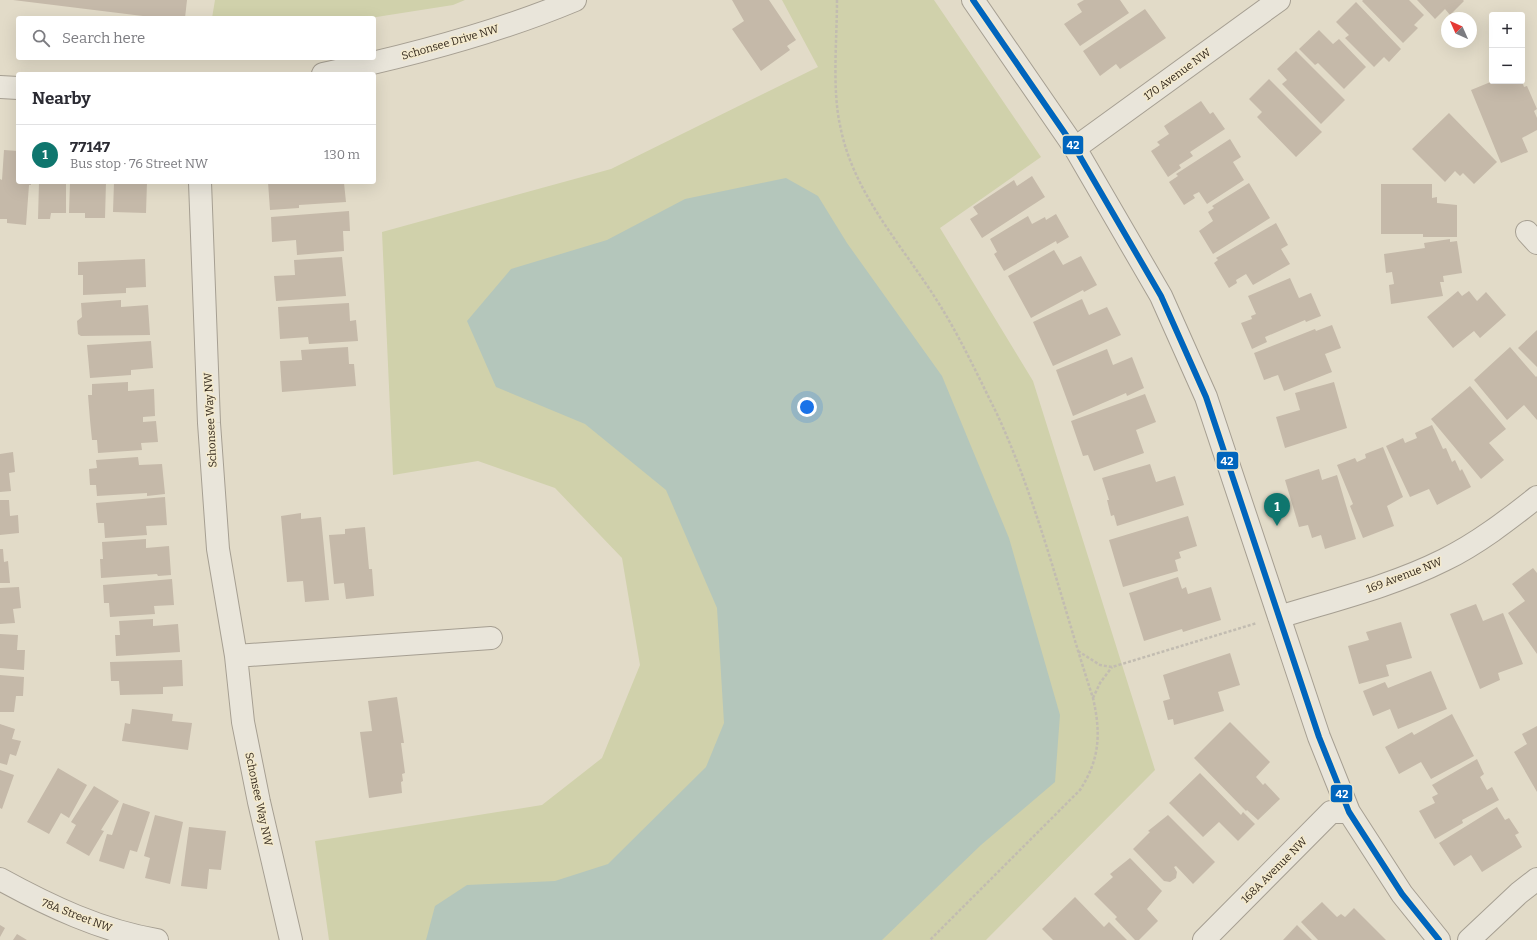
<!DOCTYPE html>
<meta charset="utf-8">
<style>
body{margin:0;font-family:Bitter,serif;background:#f2f2f3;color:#2b2b33}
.controls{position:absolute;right:12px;top:12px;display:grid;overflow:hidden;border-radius:4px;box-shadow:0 4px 16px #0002}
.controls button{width:36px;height:36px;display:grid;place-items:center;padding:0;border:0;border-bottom:1px solid #e1e1e2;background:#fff;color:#2b2b33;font:20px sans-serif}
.compass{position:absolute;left:1441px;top:12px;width:36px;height:36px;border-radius:50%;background:#fff;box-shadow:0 4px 16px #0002;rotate:315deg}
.you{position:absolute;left:807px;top:407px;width:14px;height:14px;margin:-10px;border:3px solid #fff;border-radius:50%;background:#1a73e8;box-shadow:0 0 0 6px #1a73e833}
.badge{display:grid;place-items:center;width:26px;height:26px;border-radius:50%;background:#0f766e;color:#fff;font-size:13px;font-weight:700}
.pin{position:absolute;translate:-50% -33px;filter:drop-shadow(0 1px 2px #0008)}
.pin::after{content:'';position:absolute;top:21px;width:14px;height:12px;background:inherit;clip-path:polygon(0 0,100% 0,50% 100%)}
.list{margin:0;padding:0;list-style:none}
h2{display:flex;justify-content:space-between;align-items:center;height:52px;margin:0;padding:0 16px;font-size:17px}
h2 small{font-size:13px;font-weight:400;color:#7c7c81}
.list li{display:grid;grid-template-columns:26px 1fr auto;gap:12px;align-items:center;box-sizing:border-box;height:60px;padding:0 16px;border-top:1px solid #e1e1e2}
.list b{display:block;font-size:15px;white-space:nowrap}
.list p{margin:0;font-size:13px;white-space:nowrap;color:#7c7c81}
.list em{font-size:13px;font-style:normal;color:#7c7c81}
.icon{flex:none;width:22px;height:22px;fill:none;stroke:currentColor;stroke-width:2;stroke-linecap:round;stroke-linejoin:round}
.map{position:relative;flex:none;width:1537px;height:940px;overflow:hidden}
.search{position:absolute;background:#fff;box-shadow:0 4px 16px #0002;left:16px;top:16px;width:360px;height:44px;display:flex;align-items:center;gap:10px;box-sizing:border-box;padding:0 14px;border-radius:4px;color:#7c7c81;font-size:15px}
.panel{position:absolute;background:#fff;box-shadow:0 4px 16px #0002;left:16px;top:72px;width:360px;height:112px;border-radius:4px}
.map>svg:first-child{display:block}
.green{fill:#d0d1ab}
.water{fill:#b4c6bb}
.building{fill:#c5b9a9}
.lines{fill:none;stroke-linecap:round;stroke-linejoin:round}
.minor-casing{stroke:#a69f92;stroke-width:24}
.path{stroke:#c2bcb1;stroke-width:2.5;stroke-dasharray:3 2;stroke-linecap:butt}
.minor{stroke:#e9e5da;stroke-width:22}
.bus-1-casing{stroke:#f4eacd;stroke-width:9}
.bus-1{stroke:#0065bd;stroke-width:6}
.labels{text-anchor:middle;stroke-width:3;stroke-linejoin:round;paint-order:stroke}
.street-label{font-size:11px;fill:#33281c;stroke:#f4eacd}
.line-badge{stroke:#f4eacd;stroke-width:1.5}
.badge-label{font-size:11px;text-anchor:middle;font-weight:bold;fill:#fff}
</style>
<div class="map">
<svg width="1537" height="940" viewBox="0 0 1537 940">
<rect width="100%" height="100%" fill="#e2dbc8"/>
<path class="green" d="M215,0H465L453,5L370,18H212Z
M782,0H934L1041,157L940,228L1033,381L1155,770L986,940H329L315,841L542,805L602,758L640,665L622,558L555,488L478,461L393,475L382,232L611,169L818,67Z"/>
<path class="water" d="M786,178L818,196L847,243L942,376L1009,538L1060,715L1055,782L981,845L882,940H426L435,906L467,885L555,881L608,864L706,767L724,723L717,608L666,490L585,424L496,387L467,321L511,269L607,240L685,199Z"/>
<path class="building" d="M13,0H187L185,18H159Z
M732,0H769L796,40L787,46L790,50L761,71L732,29L744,21Z
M1084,0H1120L1129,13L1080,46L1064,24L1082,12L1077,4Z
M1363,0H1409L1424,15L1414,25L1418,28L1403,43L1362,1Z
M1417,0H1463L1464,1L1450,15L1445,9L1435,19Z
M1356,2L1401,49L1389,62L1384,57L1374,67L1345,38L1349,35L1336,22Z
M1145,9L1166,38L1120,69L1116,64L1100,76L1083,51Z
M1319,30L1333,44L1339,39L1366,67L1344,89L1318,63L1315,65L1299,49Z
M1296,51L1345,100L1321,124L1282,84L1287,80L1277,69Z
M1269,79L1322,132L1296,157L1257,117L1262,112L1249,99Z
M1493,81H1522L1524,87L1527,86L1537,109L1534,111L1537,118V130L1522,138L1528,152L1501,163L1471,90Z
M1201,101L1210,114L1213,112L1225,129L1190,152L1193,156L1179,165L1181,168L1168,177L1151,151L1160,145L1157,142L1169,134L1164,126Z
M1449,113L1497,162L1474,184L1463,173L1460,176L1455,171L1445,182L1412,149Z
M1230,139L1241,157L1233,162L1244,180L1207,204L1199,192L1193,195L1195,198L1184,205L1169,182L1178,176L1176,174Z
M4,150L18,151V182H31V185H29L26,225L7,223V219H0V179L2,180Z
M1032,176L1045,197L982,238L970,219L978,214L973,207L1014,180L1017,186Z
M39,182H66V213H51L50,219H38Z
M70,182H106L105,218H85V213H69Z
M114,182H147L146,213L113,212Z
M268,182L344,183L346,202L299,205V208L270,210Z
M1249,183L1270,218L1213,254L1199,231L1213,221L1208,212L1214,208L1212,206Z
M1381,184H1432V198L1437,197V203L1457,205V237H1423V234H1381Z
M349,211L350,231H343L344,251L297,255L296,240L272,242L271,217Z
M1056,214L1069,237L1057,244L1056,241L1004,271L994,254L997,252L990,239L1028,216L1032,224L1045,217L1046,220Z
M1276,223L1288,245L1281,249L1290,264L1253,285L1246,274L1236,280L1237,283L1229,288L1214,263L1218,260L1216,258Z
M1450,239V242L1457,241L1462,273L1443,276L1444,282H1440L1443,296L1391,304L1389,285L1394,284L1392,272L1386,273L1384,254L1425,248L1424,243Z
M1054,250L1063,265L1081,256L1097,285L1084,292L1083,290L1031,318L1008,276Z
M342,257L346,296L276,301L274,276L295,275L294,260Z
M145,259L146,287L126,288V293L83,295V275H78V262Z
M1290,278L1299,298L1311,293L1321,316L1306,322L1305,320L1265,337L1267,342L1252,349L1241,323L1252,319L1251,316L1256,314L1248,296Z
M1458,291L1462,296L1469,291L1477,301L1486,292L1506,315L1480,338L1474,331L1453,348L1427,317Z
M1082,299L1089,315L1107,307L1121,335L1053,366L1033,322Z
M121,300V307L148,305L150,335L81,336L78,334L77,321L82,317L81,303Z
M349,303L350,321L356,320L358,341L309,344L308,337L280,339L278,307Z
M1332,325L1341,348L1325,354L1332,372L1284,391L1278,375L1264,380L1254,353L1315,329L1316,331Z
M1537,330V367L1518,348Z
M151,341L153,368L131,370V375L90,378L87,345Z
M348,347L349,364H354L356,386L282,392L280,361L302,360L301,350Z
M1510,347L1536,377L1537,376V420L1524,405L1507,420L1474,380Z
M1107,349L1113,365L1132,357L1144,388L1127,396L1126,393L1073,416L1056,370Z
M128,382V391L154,389L155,416L143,417V422L156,421L158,442L141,443L142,450L98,453L97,440H92L90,420L88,395H92V384Z
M1334,382L1347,428L1285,448L1276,417L1300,410L1295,393Z
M1470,386L1506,429L1489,443L1504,460L1481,479L1431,419Z
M1145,394L1156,422L1136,430L1144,453L1094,471L1088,455L1083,456L1071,421Z
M1432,425L1443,449L1446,448L1452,462L1455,460L1460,471L1462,469L1471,487L1437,505L1429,489L1410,497L1386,446L1403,438L1405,443L1417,438L1415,433Z
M1383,447L1403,497L1387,506L1394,526L1363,538L1350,506L1353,504L1337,465L1355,458L1357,462L1366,458L1365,454Z
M13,452L15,472L9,473L11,491L0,492V454Z
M138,457L139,465L162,464L165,494L147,496V493L97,496L96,485H90L89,469L97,468L96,460Z
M1150,464L1156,482L1175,476L1184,505L1117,526L1114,515L1111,516L1107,500H1109L1102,478Z
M1319,469L1322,480L1337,475L1356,539L1325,549L1321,535L1312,538L1308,525L1299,527L1285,480Z
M165,497L167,525L146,526L147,535L105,538L104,523H98L96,503Z
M0,500H9L10,516L18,515L19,533L0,535Z
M301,513V519L321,517L329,600L305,602L303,581L287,582L281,516Z
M1188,516L1197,546L1179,552L1181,558L1175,560L1178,571L1123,587L1109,540Z
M365,527L369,569H372L374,596L346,599L344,583L334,584L329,535L345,534V529Z
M146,539V548L169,546L171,575L158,576L157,574L101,578L100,559H103L102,542Z
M0,549H3L4,562L8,561L10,583H0Z
M1533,568L1537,573V654L1508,613L1525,601L1512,584Z
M1178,577L1182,589L1186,587L1188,594L1211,587L1221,620L1183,632L1182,629L1144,641L1129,593Z
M172,579L174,605L154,606L155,614L110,617L109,603H104L103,585Z
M19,587L21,608L13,609L15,623L0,624V588Z
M1476,604L1483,621L1503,613L1523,664L1498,673L1500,680L1480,689L1450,614Z
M153,619V626L178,624L180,652L116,656L115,635H120L119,621Z
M1401,622L1412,658L1386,665L1389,676L1359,684L1348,646L1369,640L1366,632Z
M0,634L18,635L17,650H25L24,670L0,668Z
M1230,653L1240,685L1218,692L1224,711L1174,725L1173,719L1168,720L1163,701L1170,699L1163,675Z
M182,660L183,686L163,687V694L120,695L119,681H111L110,662Z
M1431,671L1447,709L1398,729L1390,709L1373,716L1363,691L1385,682L1388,688Z
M0,675L24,677L23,696H16L14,712H0Z
M397,697L404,743H401L405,773L402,774L403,781L401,782L402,793L369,798L360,732L372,731L368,701Z
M132,709L173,714L172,721L192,723L188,750L122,741L125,723L130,724Z
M1452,714L1474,756L1431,779L1421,762L1399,774L1385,747L1412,732L1414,735Z
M1230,722L1270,762L1256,777L1263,785L1265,783L1280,799L1258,820L1247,810L1246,811L1194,758Z
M0,724L15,729L12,739L21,741L16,756L10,754L7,765L0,763Z
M1537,726V792L1514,752L1527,744L1522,734Z
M1477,759L1484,774L1480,777L1487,790L1492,787L1499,800L1462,820L1463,823L1435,839L1419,811L1435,803L1432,797L1438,794L1432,785Z
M58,768L87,785L69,818L61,813L49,834L27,822Z
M0,770L14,775L2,809L0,808Z
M1200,773L1241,815L1243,812L1255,824L1238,841L1219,822L1203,837L1169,803Z
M94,786L119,801L101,830L104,831L89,856L66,843L76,825L71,822Z
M123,803L150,812L137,852L130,850L124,869L99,861L107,834L112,835Z
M1497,807L1505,820L1509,818L1519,833L1515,835L1522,847L1482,872L1471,855L1454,866L1439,843Z
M155,815L183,822L170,884L145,878L150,858L144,856Z
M1168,815L1215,862L1193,884L1176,866L1174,867L1177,872L1176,878L1170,882L1164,881L1133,849L1150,832L1148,831Z
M189,827L226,831L221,870L209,869L207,889L181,886Z
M1130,858L1162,891L1147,909L1158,921L1139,940H1135L1115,919L1117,917L1094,894L1113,877L1110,874Z
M1075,897L1104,927L1109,922L1127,940H1053L1042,929Z
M1322,902L1337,917L1341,914L1345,917L1354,908L1386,940H1318L1301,922Z
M0,925L5,928L0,937Z
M1297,925L1312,940H1283Z
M17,934L27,940H13Z"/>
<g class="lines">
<g class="minor-casing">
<path id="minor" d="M973,0L1075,148L1161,296L1206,397L1319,737L1349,812L1402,894L1439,940
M323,74C409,56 494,34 575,0
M0,87L18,88
M1075,148L1279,0
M200,182L209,423L218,549L236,656L243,722L259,802L291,940
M1527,232L1537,243
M1279,617C1334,600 1392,586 1444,560C1477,544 1508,520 1537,497
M236,656L491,638
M0,879C49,906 102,931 157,940
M1204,940L1331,812H1349
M1469,940L1519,893L1537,879"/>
</g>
<path class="path" d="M837,0C837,38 832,89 840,125C853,195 905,248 941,307C962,341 979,378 997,414C1039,505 1062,604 1093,698C1101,733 1100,759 1080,790L930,940
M1078,651L1100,665L1112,667L1257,623
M1093,698L1100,683L1112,667"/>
<use href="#minor" class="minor"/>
<g class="bus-1-casing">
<path id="bus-1" d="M973,0L1075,148L1161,296L1206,397L1319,737L1349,812L1402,894L1439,940"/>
</g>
<use href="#bus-1" class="bus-1"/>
</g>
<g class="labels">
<g class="street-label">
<text transform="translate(450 42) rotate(-16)" y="4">Schonsee Drive NW</text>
<text transform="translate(1177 74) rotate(-36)" y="4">170 Avenue NW</text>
<text transform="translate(210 420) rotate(-93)" y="4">Schonsee Way NW</text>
<text transform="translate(1404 575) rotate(-21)" y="4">169 Avenue NW</text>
<text transform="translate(259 799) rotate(78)" y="4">Schonsee Way NW</text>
<text transform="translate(1274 870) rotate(-45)" y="4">168A Avenue NW</text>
<text transform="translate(77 915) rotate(21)" y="4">78A Street NW</text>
</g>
</g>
<g class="line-badge">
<rect x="1062" y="135" width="22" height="20" rx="4" fill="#0065bd"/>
<rect x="1216" y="451" width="23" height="19" rx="4" fill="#0065bd"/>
<rect x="1330" y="784" width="23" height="19" rx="4" fill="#0065bd"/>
</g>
<g class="badge-label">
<text x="1073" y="149">42</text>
<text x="1227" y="465">42</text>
<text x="1342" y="798">42</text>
</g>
</svg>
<div class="controls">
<button>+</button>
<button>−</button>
</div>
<svg class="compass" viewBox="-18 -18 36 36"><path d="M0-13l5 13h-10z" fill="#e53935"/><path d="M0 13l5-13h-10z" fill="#7c7c81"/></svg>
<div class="you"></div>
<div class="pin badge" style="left:1277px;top:526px">1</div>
<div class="search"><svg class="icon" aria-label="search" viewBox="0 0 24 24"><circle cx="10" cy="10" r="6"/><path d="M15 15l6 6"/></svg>Search here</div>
<section class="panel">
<h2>Nearby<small></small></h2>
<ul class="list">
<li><span class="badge">1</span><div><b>77147</b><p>Bus stop · 76 Street NW</p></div><em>130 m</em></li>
</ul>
</section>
</div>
